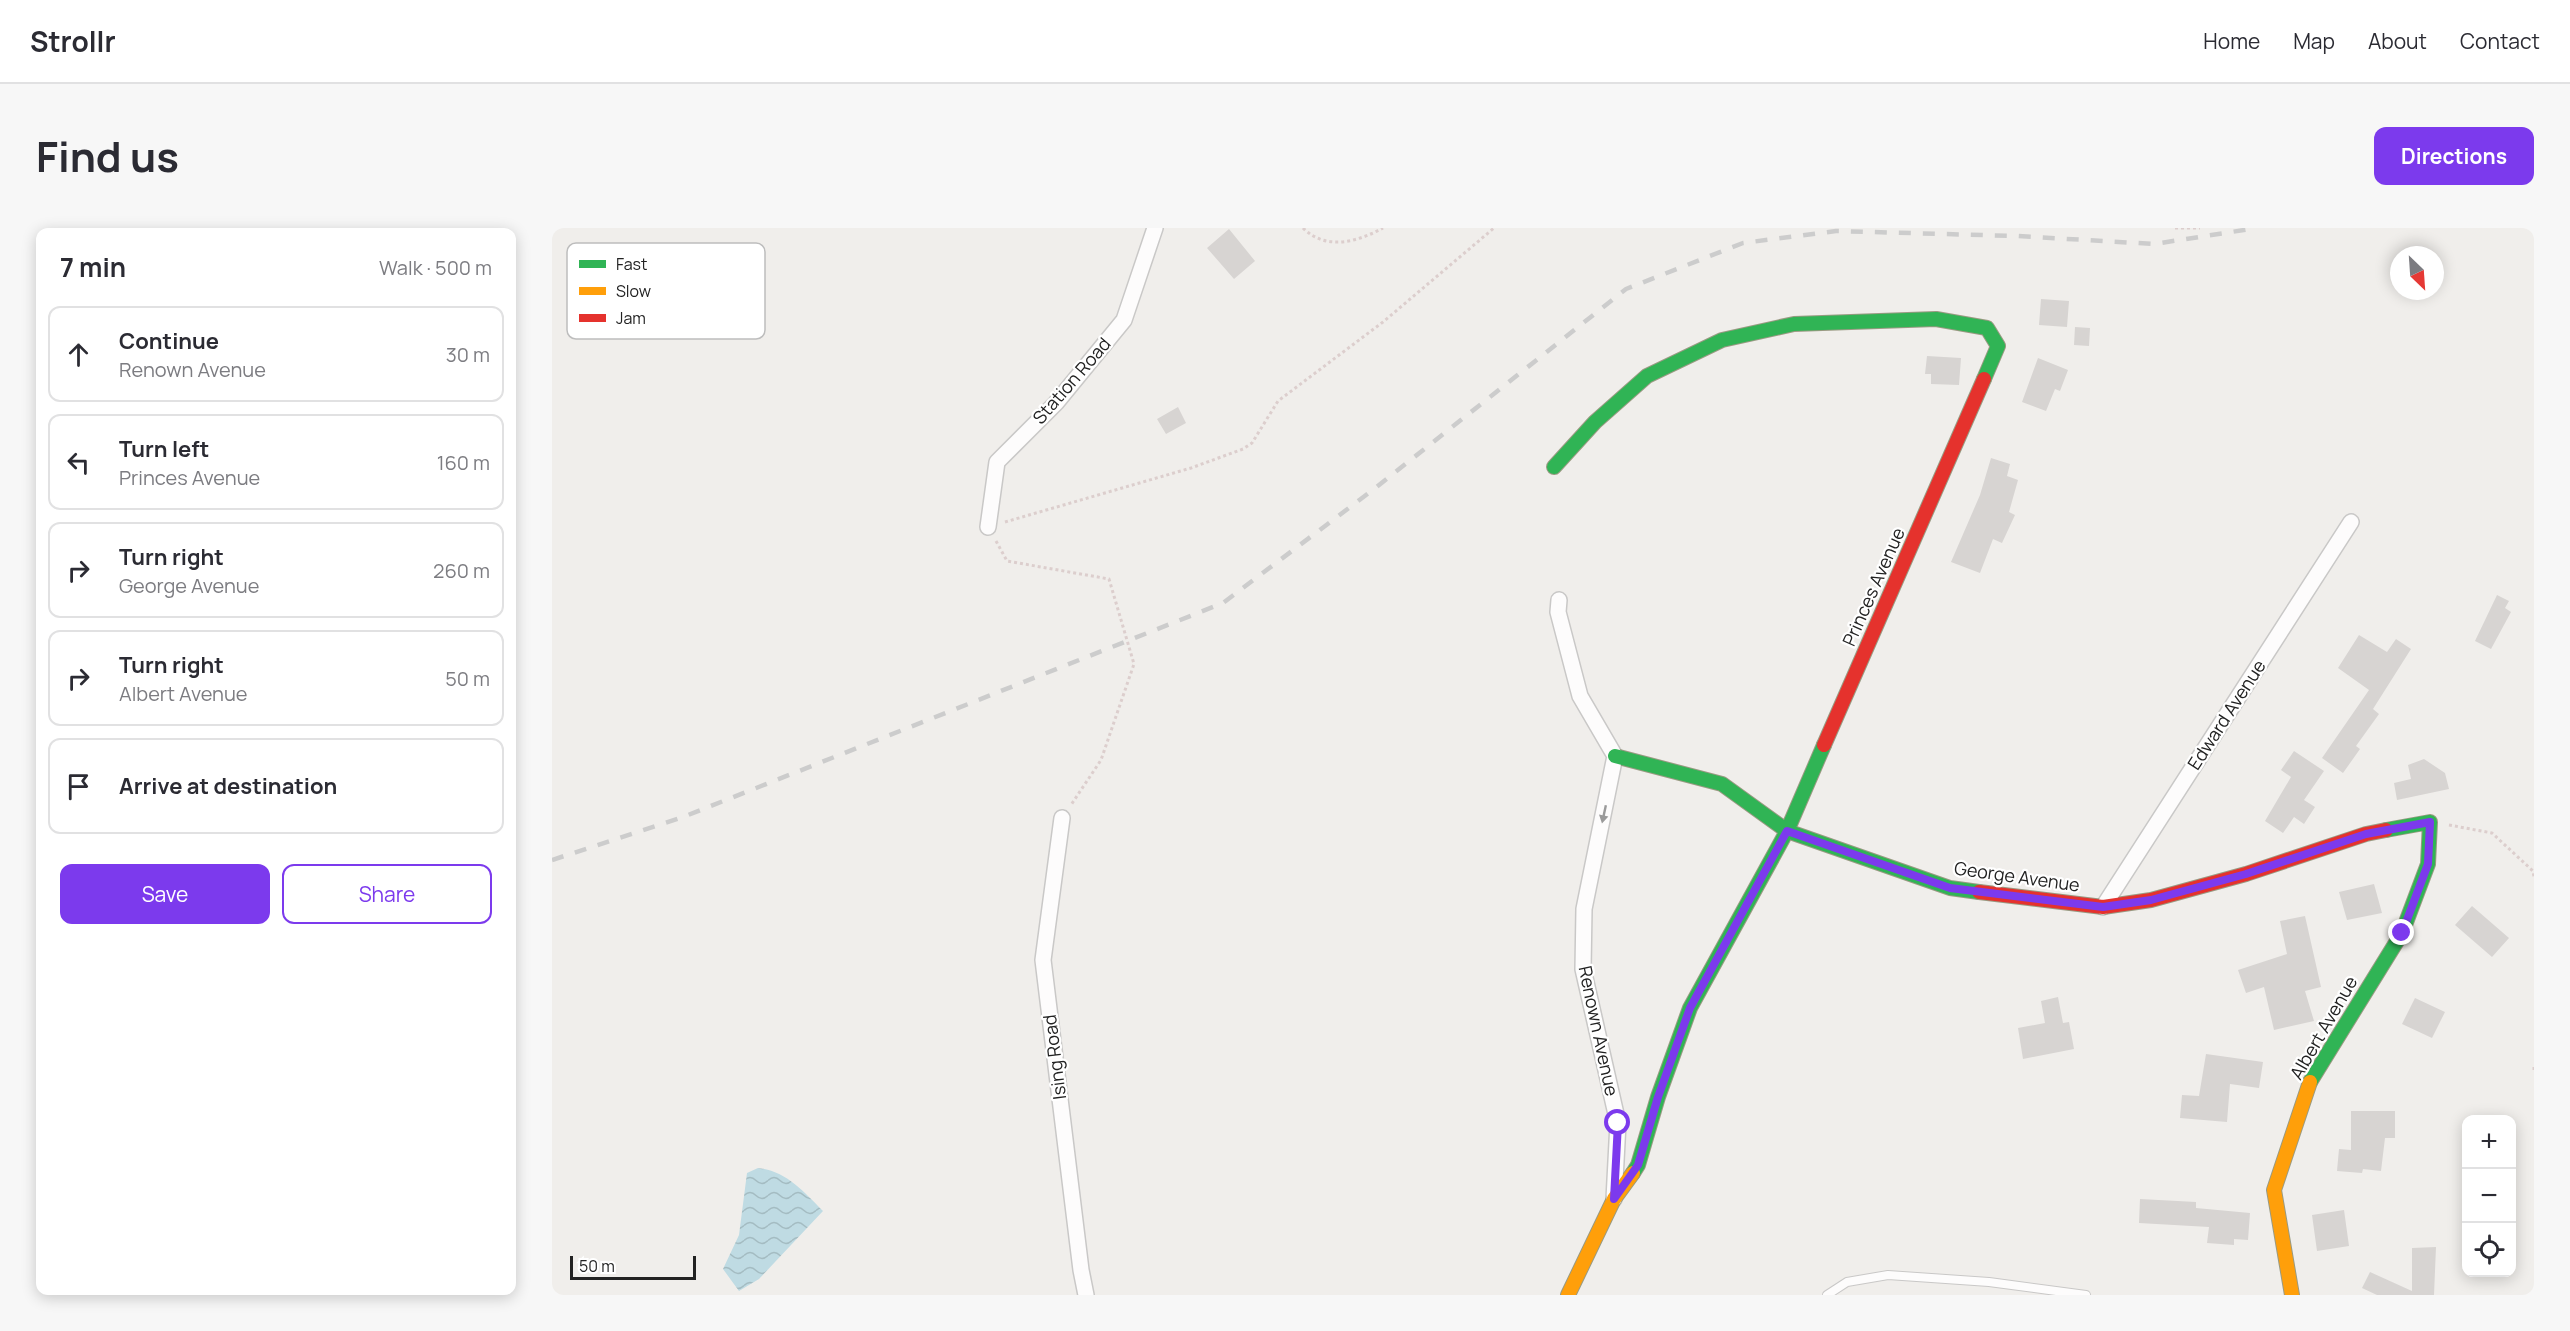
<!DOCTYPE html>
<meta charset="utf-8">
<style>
body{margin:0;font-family:Manrope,sans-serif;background:#f7f7f7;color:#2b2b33}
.controls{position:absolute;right:18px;bottom:18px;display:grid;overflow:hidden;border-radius:12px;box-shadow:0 3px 15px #0003}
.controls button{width:54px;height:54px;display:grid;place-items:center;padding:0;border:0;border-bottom:2px solid #e1e1e2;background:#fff;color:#2b2b33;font:30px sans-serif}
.compass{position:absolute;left:1838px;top:18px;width:54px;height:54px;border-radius:50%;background:#fff;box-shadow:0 3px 15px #0003;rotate:155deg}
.scale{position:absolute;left:18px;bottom:15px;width:126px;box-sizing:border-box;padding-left:6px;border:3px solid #222;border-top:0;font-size:16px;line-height:21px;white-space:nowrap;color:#222;-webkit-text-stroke:4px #fff;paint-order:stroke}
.stop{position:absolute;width:18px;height:18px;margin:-14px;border:4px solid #7c3aed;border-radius:50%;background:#fff}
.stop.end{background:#7c3aed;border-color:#fff;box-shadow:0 2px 6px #0008}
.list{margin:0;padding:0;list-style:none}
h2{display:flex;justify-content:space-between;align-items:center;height:78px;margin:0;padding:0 24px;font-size:26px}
h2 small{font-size:20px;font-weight:400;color:#7c7c81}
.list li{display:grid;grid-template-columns:39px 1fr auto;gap:18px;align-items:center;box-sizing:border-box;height:96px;margin:0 12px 12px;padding:0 12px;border:2px solid #e1e1e2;border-radius:12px}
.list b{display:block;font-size:22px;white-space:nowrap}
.list p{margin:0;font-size:20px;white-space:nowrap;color:#7c7c81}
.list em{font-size:20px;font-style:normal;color:#7c7c81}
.actions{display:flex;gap:12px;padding:18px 24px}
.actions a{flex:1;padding:14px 0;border:2px solid #7c3aed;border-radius:12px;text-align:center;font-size:21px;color:#7c3aed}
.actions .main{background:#7c3aed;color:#fff}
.icon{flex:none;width:33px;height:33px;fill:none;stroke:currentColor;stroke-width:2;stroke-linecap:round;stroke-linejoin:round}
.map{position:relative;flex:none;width:1982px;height:1067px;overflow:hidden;border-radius:12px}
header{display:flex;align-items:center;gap:36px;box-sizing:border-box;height:84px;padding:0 30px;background:#fff;border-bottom:2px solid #e1e1e2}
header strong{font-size:28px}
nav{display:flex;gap:33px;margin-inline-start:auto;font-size:21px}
.intro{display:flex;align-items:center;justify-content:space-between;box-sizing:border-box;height:144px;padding:0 36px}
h1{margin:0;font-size:42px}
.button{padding:15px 27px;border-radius:12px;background:#7c3aed;color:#fff;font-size:21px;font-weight:700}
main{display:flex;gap:36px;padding:0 36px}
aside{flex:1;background:#fff;border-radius:12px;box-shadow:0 3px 15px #0003}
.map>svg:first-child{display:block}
.water{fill:url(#water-waves)}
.building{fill:#d7d4d2}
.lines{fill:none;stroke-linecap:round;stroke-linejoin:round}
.lane-casing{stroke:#c9c8c7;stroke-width:10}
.street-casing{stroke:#c9c8c7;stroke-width:18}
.fast-casing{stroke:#999a82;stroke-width:16}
.slow-casing{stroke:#999a82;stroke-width:16}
.jam-casing{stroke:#999a82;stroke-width:16}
.path{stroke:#dccecd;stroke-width:3;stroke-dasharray:3 3;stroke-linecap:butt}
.lane{stroke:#fdfcfc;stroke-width:8}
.street{stroke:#fdfcfc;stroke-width:15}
.fast{stroke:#30b455;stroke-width:14}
.slow{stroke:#ff9f0a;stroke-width:14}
.jam{stroke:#e5322d;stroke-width:14}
.rail{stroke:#ccc;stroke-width:4.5;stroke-dasharray:12 12;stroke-linecap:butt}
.oneway{fill:#9a9a9a}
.route{stroke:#7c3aed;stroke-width:8}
.labels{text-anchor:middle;stroke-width:4.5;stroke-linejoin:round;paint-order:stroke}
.street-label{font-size:18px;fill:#222;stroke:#fff}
.key{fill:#fff;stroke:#bdbdbd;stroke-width:1.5}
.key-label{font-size:16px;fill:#222}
</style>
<header>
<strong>Strollr</strong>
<nav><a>Home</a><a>Map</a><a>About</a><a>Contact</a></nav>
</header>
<div class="intro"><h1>Find us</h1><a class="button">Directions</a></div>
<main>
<aside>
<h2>7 min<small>Walk · 500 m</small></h2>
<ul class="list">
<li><svg class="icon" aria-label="ahead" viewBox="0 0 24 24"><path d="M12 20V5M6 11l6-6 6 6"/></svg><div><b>Continue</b><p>Renown Avenue</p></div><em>30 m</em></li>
<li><svg class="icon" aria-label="left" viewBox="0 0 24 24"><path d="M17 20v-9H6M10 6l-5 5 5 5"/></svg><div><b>Turn left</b><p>Princes Avenue</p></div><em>160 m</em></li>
<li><svg class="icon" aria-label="right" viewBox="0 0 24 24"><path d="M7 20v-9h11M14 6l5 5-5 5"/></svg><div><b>Turn right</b><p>George Avenue</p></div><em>260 m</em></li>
<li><svg class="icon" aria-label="right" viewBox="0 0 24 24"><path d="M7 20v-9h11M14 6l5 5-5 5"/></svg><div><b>Turn right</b><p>Albert Avenue</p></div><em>50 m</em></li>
<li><svg class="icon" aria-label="arrive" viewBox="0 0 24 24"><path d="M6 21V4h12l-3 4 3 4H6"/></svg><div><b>Arrive at destination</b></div></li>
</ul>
<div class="actions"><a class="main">Save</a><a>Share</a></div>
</aside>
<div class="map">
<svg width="1982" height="1067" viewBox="0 0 1982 1067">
<defs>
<pattern id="water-waves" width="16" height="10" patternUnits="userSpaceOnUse" patternTransform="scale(1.5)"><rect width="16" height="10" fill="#bfdbe3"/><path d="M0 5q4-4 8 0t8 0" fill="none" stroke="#a4bcc2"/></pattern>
</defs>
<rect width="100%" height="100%" fill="#f0eeeb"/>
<path class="water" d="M206,940C234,943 251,963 271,983L207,1051L187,1063L171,1041L187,1007L195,945Z"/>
<path class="building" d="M677,1L703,33L682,51L655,20Z
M1489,71L1517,73L1515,99L1487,97Z
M1523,99L1538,100L1537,118L1522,117Z
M1375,128L1409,130L1407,157L1379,156V146H1373Z
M1486,130L1516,142L1508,163L1503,161L1494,183L1470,174Z
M626,179L634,195L614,206L605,191Z
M1439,230L1458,236L1455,248L1466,252L1457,284L1463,287L1450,315L1441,311L1428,345L1399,334L1428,267Z
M1945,367L1957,373L1953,380L1959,384L1939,421L1923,413Z
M1807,407L1835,424L1844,411L1859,421L1821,481L1827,486L1804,518L1808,521L1791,545L1770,530L1817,462L1786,440Z
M1742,523L1772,543L1752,572L1763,579L1752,596L1742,589L1731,605L1713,593L1739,549L1729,542Z
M1872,531L1893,545L1897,561L1845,572L1842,555L1859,551L1856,537Z
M1822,656L1830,685L1795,692L1787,664Z
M1920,678L1957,710L1940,729L1903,697Z
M1753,688L1769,759L1753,763L1762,793L1722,802L1712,759L1694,765L1686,742L1735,726L1728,693Z
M1506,769L1511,795L1517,794L1522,821L1471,831L1466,800L1493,795L1489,773Z
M1863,770L1893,784L1880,810L1850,796Z
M1654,826L1711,834L1707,860L1678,856L1675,894L1628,890L1630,867L1647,868Z
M1799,883H1843V910H1833L1829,943L1811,941L1810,945L1785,943L1787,921L1799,922Z
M1588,971L1644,974V980L1698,985L1696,1012L1682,1011V1017L1655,1015L1657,999L1587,995Z
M1792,982L1797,1018L1765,1023L1760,987Z
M1884,1019L1882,1067H1825L1810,1060L1818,1044L1860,1063V1020Z"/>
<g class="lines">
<g class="lane-casing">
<path id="lane" d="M1275,1067L1295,1054L1336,1047L1437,1054L1534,1067"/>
</g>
<g class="street-casing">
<path id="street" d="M436,299L445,234L504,175L572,92L603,0
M1007,372L1006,384L1028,468L1063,528L1032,681L1031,741L1066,895L1062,971
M510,590L491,732L529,1042L534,1067
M1551,679L1799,294"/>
</g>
<g class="fast-casing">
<path id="fast" d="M1002,239L1043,194L1095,148L1170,112L1242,96L1384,91L1435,100L1446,118L1432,151
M1063,528L1170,556L1235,603L1398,660L1427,664
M1758,854L1850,705L1876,636L1878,594L1834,602
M1081,945L1086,937L1106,869L1138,780L1235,603L1272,517"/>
</g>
<g class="slow-casing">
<path id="slow" d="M1016,1067L1062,971L1081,945
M1740,1067L1722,962L1758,854"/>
</g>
<g class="jam-casing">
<path id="jam" d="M1272,517L1432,151
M1427,664L1551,679L1599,672L1694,646L1814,606L1834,602"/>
</g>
<path class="path" d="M751,0C774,23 805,14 831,0
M1623,0H1648
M453,294L639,240L691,221L700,215L726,173L831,94L942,0
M444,313L455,333L557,351L582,436L549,532L519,577
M1897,597L1940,605L1981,643L1982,649
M1982,839V845"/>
<use href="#lane" class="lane"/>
<use href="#street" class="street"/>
<use href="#fast" class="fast"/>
<use href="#slow" class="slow"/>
<use href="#jam" class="jam"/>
<path class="rail" d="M0,632L131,589L671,375L822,261L1074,61L1191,15L1284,3L1465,8L1602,16L1705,0"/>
</g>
<defs><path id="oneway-solid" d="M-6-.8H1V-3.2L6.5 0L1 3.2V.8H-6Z" transform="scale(1.5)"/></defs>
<use class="oneway" href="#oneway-solid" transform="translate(1052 586) rotate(102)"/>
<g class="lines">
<path class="route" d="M1066,895L1062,971L1086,937L1106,869L1138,780L1235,603L1398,660L1551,679L1599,672L1694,646L1814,606L1878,594L1876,636L1850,705"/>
</g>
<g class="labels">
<g class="street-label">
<text transform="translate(520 153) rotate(-49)" y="6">Station Road</text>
<text transform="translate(1322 359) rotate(-66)" y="6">Princes Avenue</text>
<text transform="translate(1675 487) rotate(-57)" y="6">Edward Avenue</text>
<text transform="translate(1465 649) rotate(8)" y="6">George Avenue</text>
<text transform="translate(1772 800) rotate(-60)" y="6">Albert Avenue</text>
<text transform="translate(1046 803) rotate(78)" y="6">Renown Avenue</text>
<text transform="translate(503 829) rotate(-97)" y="6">Ising Road</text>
</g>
</g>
<rect x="15" y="15" width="198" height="96" rx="9" class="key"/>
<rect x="27" y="32" width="27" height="8" fill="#30b455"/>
<rect x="27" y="59" width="27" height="8" fill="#ff9f0a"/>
<rect x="27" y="86" width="27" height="8" fill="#e5322d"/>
<g class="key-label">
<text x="64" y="42">Fast</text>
<text x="64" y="69">Slow</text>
<text x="64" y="96">Jam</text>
</g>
</svg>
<div class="controls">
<button>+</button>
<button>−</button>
<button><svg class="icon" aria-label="locate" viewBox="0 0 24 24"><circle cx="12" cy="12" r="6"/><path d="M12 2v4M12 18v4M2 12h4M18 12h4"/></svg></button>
</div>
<svg class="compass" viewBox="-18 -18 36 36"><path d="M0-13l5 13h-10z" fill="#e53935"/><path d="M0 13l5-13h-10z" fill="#7c7c81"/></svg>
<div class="scale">50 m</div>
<div class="stop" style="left:1066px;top:895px"></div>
<div class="stop end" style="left:1850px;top:705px"></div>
</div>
</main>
